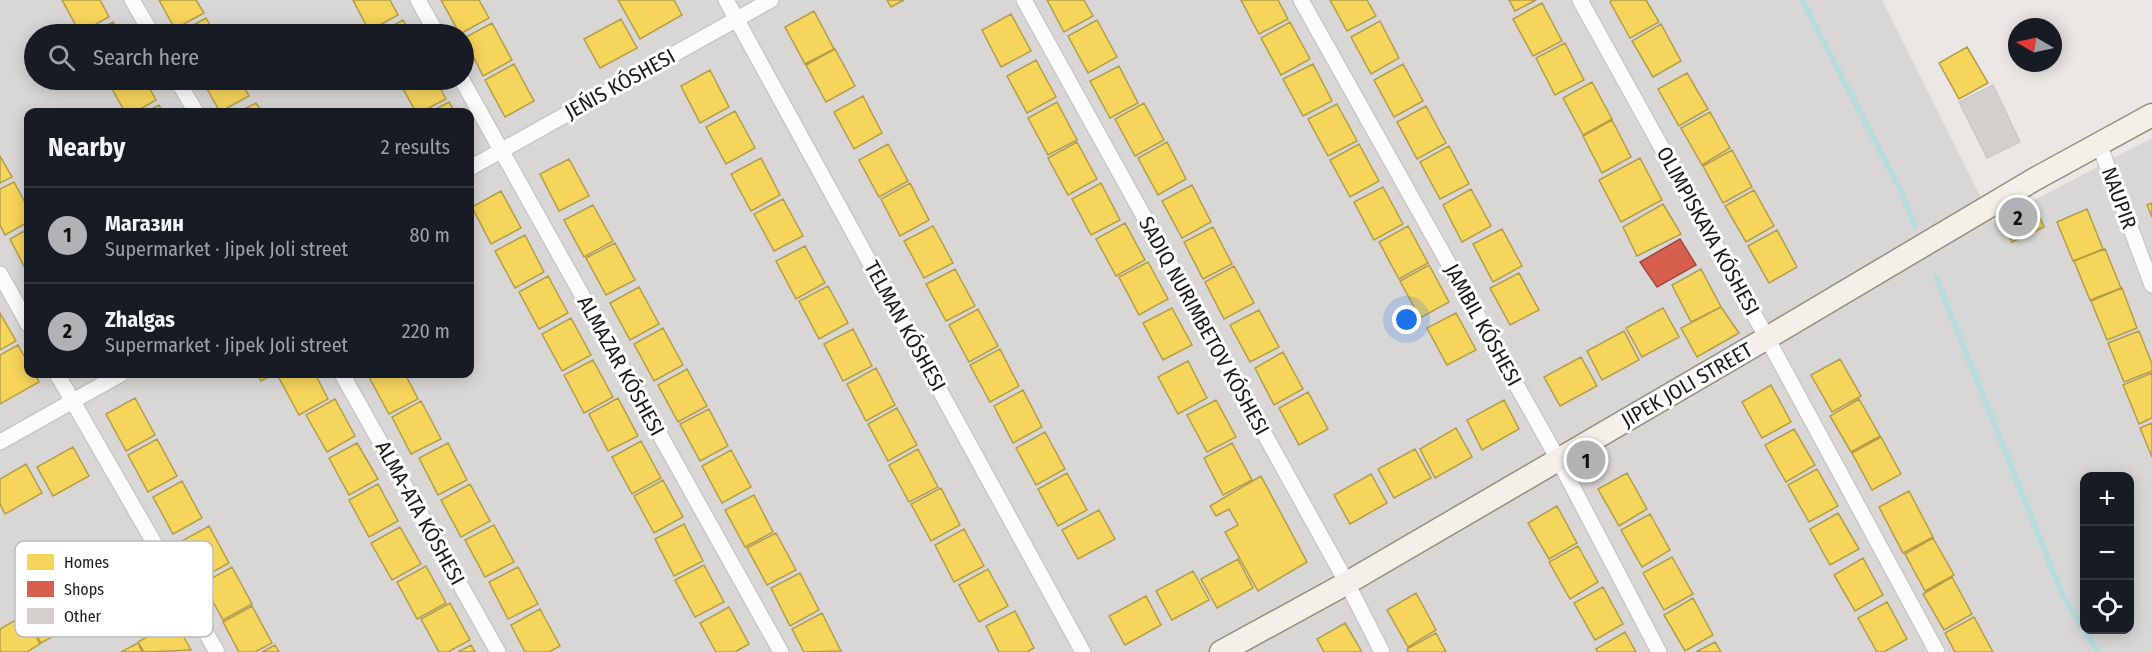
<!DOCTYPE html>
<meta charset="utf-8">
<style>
body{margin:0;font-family:"Fira Sans Condensed",sans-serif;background:#20242c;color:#f1f3f6}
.controls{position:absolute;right:18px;bottom:18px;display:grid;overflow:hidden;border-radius:12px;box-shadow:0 3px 15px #0003}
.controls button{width:54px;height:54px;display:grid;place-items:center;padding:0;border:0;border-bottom:2px solid #363941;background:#171b24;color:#f1f3f6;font:30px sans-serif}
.compass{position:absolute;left:2008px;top:18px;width:54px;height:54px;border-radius:50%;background:#171b24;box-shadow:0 3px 15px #0003;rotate:279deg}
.you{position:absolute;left:1407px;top:320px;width:21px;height:21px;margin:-15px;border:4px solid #fff;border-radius:50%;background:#1a73e8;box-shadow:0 0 0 9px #1a73e833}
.badge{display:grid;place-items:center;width:39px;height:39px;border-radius:50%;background:#b1b2b3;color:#111;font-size:20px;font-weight:700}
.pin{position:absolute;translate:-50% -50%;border:3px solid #fff;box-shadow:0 2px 6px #0006}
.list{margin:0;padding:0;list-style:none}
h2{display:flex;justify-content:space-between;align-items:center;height:78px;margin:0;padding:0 24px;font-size:26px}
h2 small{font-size:20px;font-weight:400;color:#9ea1a6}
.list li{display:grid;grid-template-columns:39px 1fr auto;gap:18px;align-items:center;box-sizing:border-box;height:96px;padding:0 24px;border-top:2px solid #363941}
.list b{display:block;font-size:22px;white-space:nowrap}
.list p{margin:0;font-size:20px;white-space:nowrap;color:#9ea1a6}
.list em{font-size:20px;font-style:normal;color:#9ea1a6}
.icon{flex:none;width:33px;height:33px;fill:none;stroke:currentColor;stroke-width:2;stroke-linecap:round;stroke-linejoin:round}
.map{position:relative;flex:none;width:2152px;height:652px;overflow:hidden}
.search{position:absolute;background:#171b24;box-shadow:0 3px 15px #0003;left:24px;top:24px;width:450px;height:66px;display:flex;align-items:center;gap:15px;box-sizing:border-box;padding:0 21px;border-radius:33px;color:#9ea1a6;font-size:22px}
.panel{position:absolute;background:#171b24;box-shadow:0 3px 15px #0003;left:24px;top:108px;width:450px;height:270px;border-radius:12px}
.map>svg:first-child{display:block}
.residential{fill:#d9d7d6;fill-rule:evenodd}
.homes{fill:#f6d55c;stroke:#b49d48;stroke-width:1.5}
.shops{fill:#d6604d;stroke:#9e4b3e;stroke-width:1.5}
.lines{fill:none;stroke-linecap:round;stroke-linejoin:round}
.stream{stroke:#b8dcdc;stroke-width:6}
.building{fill:#d2cfcd;stroke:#cdc8c5;stroke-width:1.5}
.street-casing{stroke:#bfbebc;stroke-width:17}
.secondary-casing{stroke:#93907d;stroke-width:25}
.street{stroke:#fcfbfb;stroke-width:15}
.secondary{stroke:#f2f0e9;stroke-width:22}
.labels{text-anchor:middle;stroke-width:6;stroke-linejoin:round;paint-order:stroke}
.street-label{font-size:21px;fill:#1b1b1b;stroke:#fff}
.key{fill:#fff;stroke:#bbb;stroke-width:1.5}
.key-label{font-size:16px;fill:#1b1b1b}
</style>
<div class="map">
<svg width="2152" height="652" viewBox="0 0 2152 652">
<rect width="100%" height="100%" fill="#eae7e4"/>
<path class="residential" d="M0,0H1882L1993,222L2152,138V652H0ZM34,34H464V80H34ZM28,112H470V374H28ZM2084,476H2130V630H2084Z"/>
<path class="homes" d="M62,0H100L109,17L80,33Z
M159,0H196L204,13L175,29Z
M353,0H390L398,15L369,31Z
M441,0H479L489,18L460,34Z
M618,0H674L682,15L640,39Z
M887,0H904L891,7Z
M1047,0H1084L1093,16L1064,32Z
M1241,0H1278L1288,19L1259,34Z
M1330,0H1367L1376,16L1347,31Z
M1509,0H1536L1515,11Z
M1612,0H1646L1659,22L1630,38L1610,2Z
M1542,3L1562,41L1533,56L1513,19Z
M814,11L834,49L805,64L785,27Z
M1011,14L1031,51L1001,67L982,30Z
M206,18L215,34H177Z
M621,19L637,48L600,68L584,39Z
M403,20L411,34H377Z
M1097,20L1117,57L1088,73L1068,36Z
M1380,21L1399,58L1371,74L1351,37Z
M113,22L120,34H90Z
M1290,22L1310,59L1281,75L1261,38Z
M492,23L512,60L483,76L464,38Z
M1661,24L1681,61L1653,77L1632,41Z
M1565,43L1584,80L1555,95L1536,58Z
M1967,47L1988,83L1959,99L1939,63Z
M835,49L855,86L826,102L806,65Z
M1036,60L1056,97L1027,113L1007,76Z
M514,64L534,101L505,117L485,80Z
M1313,64L1332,101L1303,116L1283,79Z
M1403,64L1423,101L1394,117L1374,80Z
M1119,66L1138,103L1110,118L1090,81Z
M710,70L729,107L700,123L681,86Z
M1687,73L1708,109L1679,126L1658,89Z
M107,80H145L156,100L135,112H125Z
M202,80H240L249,96L220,112Z
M398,80H436L446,99L421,112H416Z
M1592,82L1612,119L1583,135L1563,98Z
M863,96L882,133L854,149L834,112Z
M449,102L455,112H430Z
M1057,102L1077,140L1048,155L1028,118Z
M256,103L262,112H239Z
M1144,103L1164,140L1135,156L1115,119Z
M1337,104L1357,141L1328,156L1308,119Z
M159,105L163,112H146Z
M1426,106L1446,143L1417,159L1397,122Z
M735,111L755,148L726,164L706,127Z
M1710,112L1730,148L1702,165L1681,128Z
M1612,120L1631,157L1602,173L1583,136Z
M1077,142L1097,179L1068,195L1048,158Z
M1167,142L1186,179L1158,195L1138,158Z
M888,144L908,181L879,197L859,160Z
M1359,144L1379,181L1350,197L1330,160Z
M1449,146L1469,184L1440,199L1420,162Z
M1732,150L1752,187L1723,203L1703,166Z
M0,156L12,177L0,183Z
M761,158L780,195L751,211L731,174Z
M1640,158L1662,200L1621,222L1599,180Z
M569,159L589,196L559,211L540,174Z
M14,182L28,208V222L5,235L0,225V189Z
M910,183L929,220L900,236L881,199Z
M1101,183L1120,220L1091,235L1072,199Z
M1192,185L1211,222L1182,238L1162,201Z
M1383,187L1403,224L1374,240L1354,202Z
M1471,189L1491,226L1462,242L1443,205Z
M1754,190L1774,226L1746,242L1725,206Z
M501,191L521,228L491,244L472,207Z
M783,199L803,236L774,251L754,214Z
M2152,203V217L2147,205Z
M1663,204L1681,234L1637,256L1623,227Z
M593,205L613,241L584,257L564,220Z
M2087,209L2103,249L2073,261L2057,222Z
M2037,211L2044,227L2012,242L2004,226Z
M1125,223L1145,260L1116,276L1096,239Z
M933,226L953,263L924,278L904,241Z
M1408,226L1428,263L1399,279L1379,242Z
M1213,227L1232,264L1203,279L1184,242Z
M28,229V274L10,239Z
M1502,229L1522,266L1493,282L1473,244Z
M1777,230L1797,267L1769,283L1748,246Z
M525,235L544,272L515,288L495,251Z
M615,243L635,280L606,295L586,258Z
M805,246L825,283L796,299L776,261Z
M2105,249L2121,288L2090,300L2074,261Z
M1148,262L1168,299L1139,315L1119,277Z
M1429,265L1449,302L1420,318L1400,281Z
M1234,266L1254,303L1224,319L1205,282Z
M955,269L975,306L946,321L926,284Z
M1701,269L1721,307L1691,322L1672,285Z
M1519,273L1539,310L1510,325L1490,288Z
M548,276L568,313L539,329L519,292Z
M828,286L848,323L819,339L799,301Z
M639,287L659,324L630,340L610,303Z
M2122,288L2137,328L2107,340L2091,301Z
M1721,307L1739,333L1697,357L1681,328Z
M1172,308L1192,345L1163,360L1143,323Z
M1663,308L1679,337L1642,357L1626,328Z
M978,309L998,346L969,362L949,325Z
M1259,310L1279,347L1250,362L1230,325Z
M0,313L16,341L0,350Z
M1456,313L1476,350L1447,365L1427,328Z
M571,318L591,355L562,371L542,334Z
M663,328L683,365L654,381L634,344Z
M853,329L872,366L843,381L824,344Z
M1624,331L1639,360L1602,380L1587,351Z
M2139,331L2152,364V371L2124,382L2108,343Z
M18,345L28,363V374H35L39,382L0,404V355Z
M1000,349L1019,386L990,402L970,365Z
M1283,352L1303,389L1274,405L1255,368Z
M1581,357L1597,386L1560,406L1544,377Z
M1840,359L1861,396L1832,412L1811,375Z
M593,360L613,397L584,413L564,375Z
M1188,361L1207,398L1178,414L1158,377Z
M876,368L895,405L866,421L847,384Z
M687,369L707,406L678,422L658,385Z
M2152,373V418L2139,424L2123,385Z
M257,374H274L261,381Z
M286,374H315L328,399L299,415L279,378Z
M376,374H405L418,399L389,414L369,377Z
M1771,385L1791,422L1762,438L1742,402Z
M1023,390L1042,427L1013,443L994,406Z
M1308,392L1328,429L1299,445L1279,408Z
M135,398L155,435L126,451L106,414Z
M618,398L638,436L608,451L589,414Z
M335,399L355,436L327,452L306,415Z
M1859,399L1880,436L1851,452L1830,416Z
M1216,400L1236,437L1207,452L1187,415Z
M1504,400L1519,429L1482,450L1467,420Z
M421,401L441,439L411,454L392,417Z
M897,408L917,445L888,461L868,424Z
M709,409L728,446L700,461L680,424Z
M2152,423V457L2140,428Z
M1456,428L1472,457L1435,478L1420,449Z
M1794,429L1815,465L1786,482L1765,445Z
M1045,432L1065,469L1036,485L1016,448Z
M1881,437L1901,474L1872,490L1852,453Z
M157,439L177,476L148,492L128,455Z
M641,441L661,478L632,494L612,457Z
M357,443L378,479L349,495L329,458Z
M448,443L467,480L438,495L419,458Z
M1232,443L1252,480L1223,495L1204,458Z
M73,447L89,476L53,496L37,467Z
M918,449L938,487L909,502L889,465Z
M1415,449L1431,478L1394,498L1378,469Z
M731,450L751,487L722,503L702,466Z
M26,464L42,493L5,514L0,504V479Z
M1817,469L1838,506L1809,522L1788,485Z
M1067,473L1087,510L1058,526L1038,489Z
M1627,473L1647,509L1619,526L1598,489Z
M1371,474L1387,503L1350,524L1334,495Z
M1261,476L1307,562L1258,591L1225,532L1238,525L1229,509L1216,516L1210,506Z
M663,480L683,517L654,533L634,496Z
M182,481L202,518L173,534L153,497Z
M378,484L398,521L369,537L349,500Z
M470,484L490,521L461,537L441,500Z
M941,488L960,525L931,541L911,504Z
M1909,491L1933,537L1903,553L1879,507Z
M754,495L773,532L745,547L725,510Z
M1557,506L1577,543L1549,559L1528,523Z
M1099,510L1115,539L1078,559L1062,530Z
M1838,513L1859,549L1830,565L1810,529Z
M1650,514L1670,550L1642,567L1621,530Z
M684,524L703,561L674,576L655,539Z
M494,525L514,562L485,577L465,540Z
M209,526L229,563L200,579L180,542Z
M400,527L421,564L392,580L371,543Z
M964,529L984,566L954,582L935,545Z
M776,533L796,570L767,585L747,548Z
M1933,538L1954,575L1925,591L1905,554Z
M1578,546L1598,582L1570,599L1549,562Z
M1672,557L1693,594L1664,610L1643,573Z
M1863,558L1883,595L1855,611L1834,575Z
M1238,559L1253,588L1217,608L1201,579Z
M704,565L724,602L695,617L675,580Z
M426,566L446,603L417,619L397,582Z
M232,567L252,604L223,620L203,583Z
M518,567L538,604L508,619L489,582Z
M988,569L1008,606L979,622L959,585Z
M1193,571L1209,600L1172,620L1156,591Z
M800,573L819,610L790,626L771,588Z
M1952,577L1972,614L1944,630L1923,594Z
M1603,587L1623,624L1595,640L1574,603Z
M1416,593L1436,630L1408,647L1387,610Z
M62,594L78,623L41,643L25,614Z
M1146,596L1161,625L1125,645L1109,616Z
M1693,598L1713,635L1685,651L1664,615Z
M1887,602L1907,639L1884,652H1877L1858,618Z
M450,603L470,640L448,652H439L421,619Z
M252,606L272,643L255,652H239L223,622Z
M729,607L749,644L735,652H716L700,623Z
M540,609L560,646L549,652H525L511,625Z
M1015,611L1034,648L1027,652H999L986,626Z
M822,613L841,651L804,652L792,629Z
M24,615L40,644L27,652H0V629Z
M1974,617L1993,652H1955L1945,633Z
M175,621L191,650L144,652L138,642Z
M1345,623L1362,652H1324L1317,639Z
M1625,632L1636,652H1598L1596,649Z
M1436,633L1446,652H1408L1407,649Z
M1715,642L1721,652H1696Z
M138,643L142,652H121Z
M275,645L279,652H262Z
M471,645L475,652H458Z"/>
<path class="shops" d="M1680,239L1696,265L1657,287L1640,262Z"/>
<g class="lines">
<path class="stream" d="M1802,0L1901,191L1915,226
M1936,277L2062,594L2098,652"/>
</g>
<path class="building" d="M1993,85L2020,142L1987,158L1959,102Z"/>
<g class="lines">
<g class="street-casing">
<path id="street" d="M132,0L152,34
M418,0L437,34
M726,0L1083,652
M1024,0L1347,583L1382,652
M1301,0L1558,459L1659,652
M1580,0L1767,338L1937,652
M177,80L196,112
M462,80L781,652
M2099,144L2152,285
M470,168L771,0
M0,274L28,324
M57,374L217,652
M342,374L498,652
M0,442L121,374"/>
</g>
<g class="secondary-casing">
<path id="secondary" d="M1221,652L1347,583L1767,338L2035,179L2152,115"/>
</g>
<use href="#street" class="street"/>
<use href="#secondary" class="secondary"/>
</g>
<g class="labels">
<g class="street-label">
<text transform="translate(620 84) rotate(-29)" y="7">JEŃIS KÓSHESI</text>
<text transform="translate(2119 198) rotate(70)" y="7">NAUPIR</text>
<text transform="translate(1708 231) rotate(61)" y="7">OLIMPISKAYA KÓSHESI</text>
<text transform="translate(1483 325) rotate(61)" y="7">JAMBIL KÓSHESI</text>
<text transform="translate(905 326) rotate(61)" y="7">TELMAN KÓSHESI</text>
<text transform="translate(1204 326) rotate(61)" y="7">SADIQ NURIMBETOV KÓSHESI</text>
<text transform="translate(621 366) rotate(61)" y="7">ALMAZAR KÓSHESI</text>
<text transform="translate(1687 385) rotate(-30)" y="7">JIPEK JOLI STREET</text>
<text transform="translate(420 513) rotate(61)" y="7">ALMA-ATA KÓSHESI</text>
</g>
</g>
<rect x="15" y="541" width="198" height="96" rx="9" class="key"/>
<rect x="27" y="554" width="27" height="16" fill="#f6d55c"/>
<rect x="27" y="581" width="27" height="16" fill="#d6604d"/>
<rect x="27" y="608" width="27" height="16" fill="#d2cfcd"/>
<g class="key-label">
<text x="64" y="568">Homes</text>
<text x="64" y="595">Shops</text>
<text x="64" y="622">Other</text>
</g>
</svg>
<div class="controls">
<button>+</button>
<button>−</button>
<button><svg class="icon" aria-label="locate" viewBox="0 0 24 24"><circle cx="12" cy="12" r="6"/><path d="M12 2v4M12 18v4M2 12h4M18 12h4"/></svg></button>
</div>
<svg class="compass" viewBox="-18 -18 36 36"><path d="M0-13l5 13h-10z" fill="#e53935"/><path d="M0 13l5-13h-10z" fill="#9ea1a6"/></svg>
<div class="you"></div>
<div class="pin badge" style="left:1586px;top:460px">1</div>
<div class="pin badge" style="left:2018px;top:217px">2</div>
<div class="search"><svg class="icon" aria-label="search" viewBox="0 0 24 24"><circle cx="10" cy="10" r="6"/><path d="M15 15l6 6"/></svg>Search here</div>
<section class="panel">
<h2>Nearby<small>2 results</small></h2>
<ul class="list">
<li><span class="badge">1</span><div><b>Магазин</b><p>Supermarket · Jipek Joli street</p></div><em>80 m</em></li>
<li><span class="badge">2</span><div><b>Zhalgas</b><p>Supermarket · Jipek Joli street</p></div><em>220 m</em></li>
</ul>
</section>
</div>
